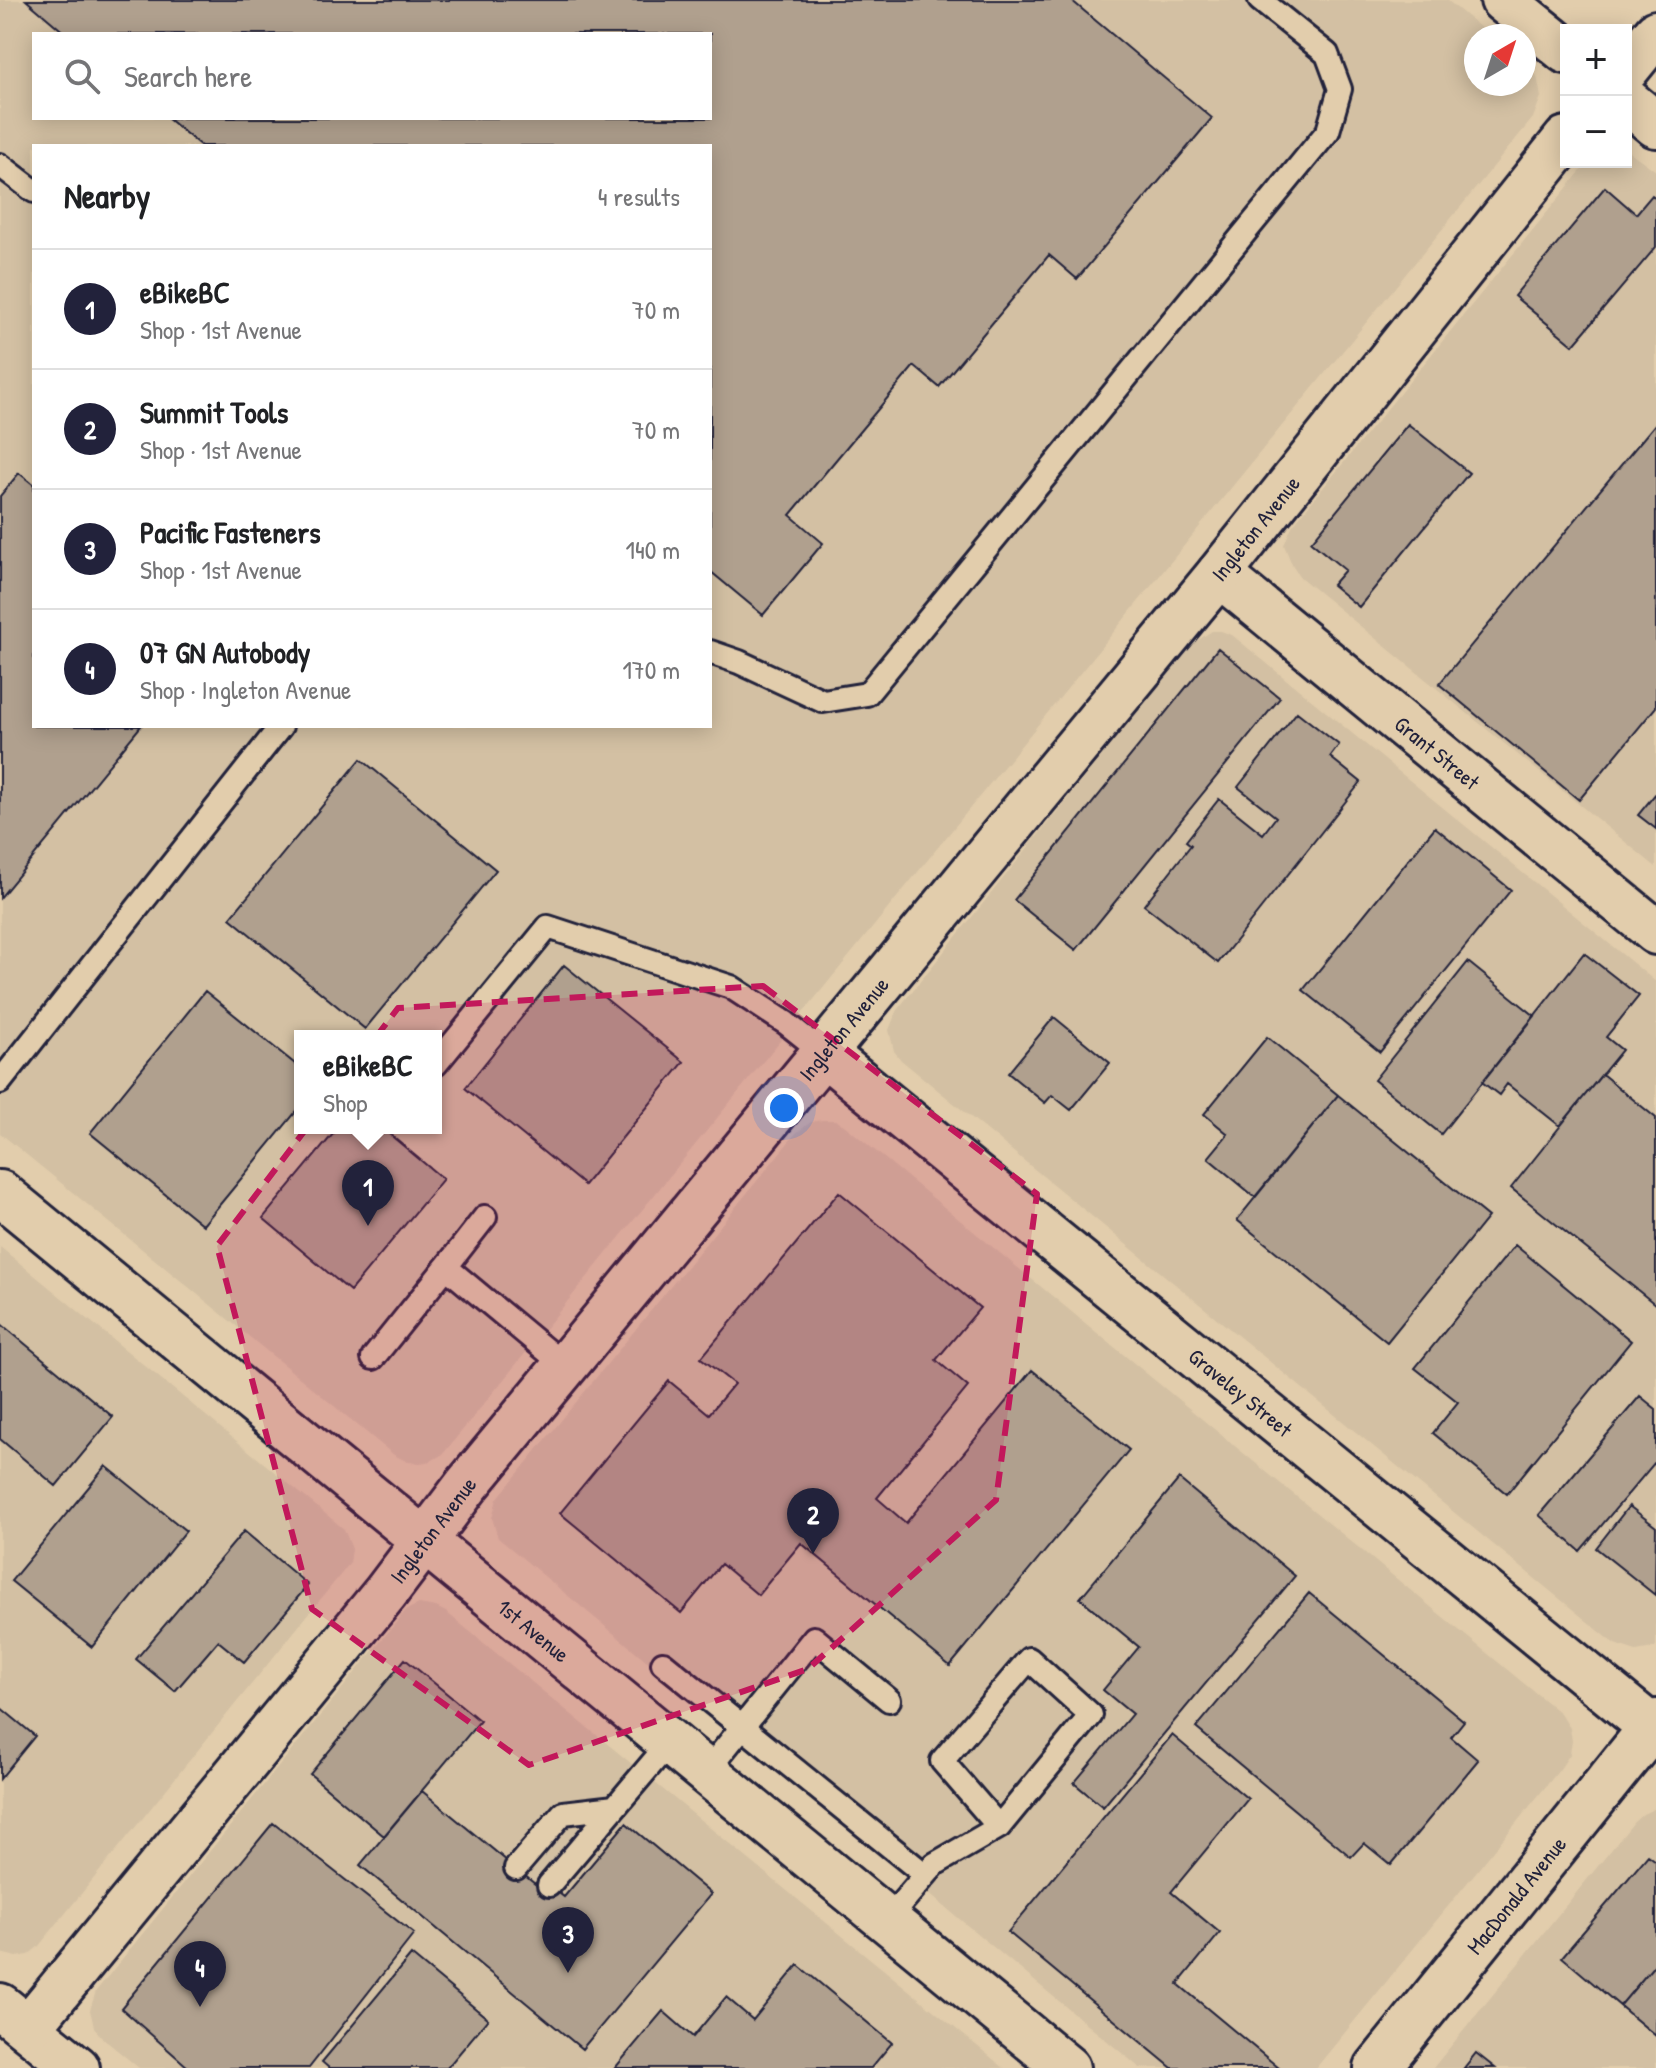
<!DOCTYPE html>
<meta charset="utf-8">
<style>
body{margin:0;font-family:"Patrick Hand",sans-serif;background:#f6f6f6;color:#202124}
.controls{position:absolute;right:24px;top:24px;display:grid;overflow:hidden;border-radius:0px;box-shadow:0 4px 20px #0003}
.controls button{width:72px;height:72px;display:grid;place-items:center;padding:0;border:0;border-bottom:2px solid #e0e0e0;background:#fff;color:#202124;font:40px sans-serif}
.compass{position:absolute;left:1464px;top:24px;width:72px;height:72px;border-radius:50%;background:#fff;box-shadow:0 4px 20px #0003;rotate:39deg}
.you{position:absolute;left:784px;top:1108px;width:28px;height:28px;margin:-20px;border:6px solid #fff;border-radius:50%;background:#1a73e8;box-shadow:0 0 0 12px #1a73e833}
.badge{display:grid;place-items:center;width:52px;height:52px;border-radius:50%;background:#22223b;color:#fff;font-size:26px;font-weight:700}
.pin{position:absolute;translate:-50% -66px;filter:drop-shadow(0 2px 4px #0008)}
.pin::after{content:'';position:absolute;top:42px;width:28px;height:24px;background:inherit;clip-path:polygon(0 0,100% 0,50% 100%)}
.popup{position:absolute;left:294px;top:1030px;width:148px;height:104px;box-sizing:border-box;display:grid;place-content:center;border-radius:0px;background:#fff;filter:drop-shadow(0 2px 6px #0005);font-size:26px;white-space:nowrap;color:#757577}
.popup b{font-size:30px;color:#202124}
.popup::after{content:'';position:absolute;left:50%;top:100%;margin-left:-16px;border:16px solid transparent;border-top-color:#fff}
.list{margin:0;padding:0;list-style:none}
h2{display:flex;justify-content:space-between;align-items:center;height:104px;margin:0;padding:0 32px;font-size:34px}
h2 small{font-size:26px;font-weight:400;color:#757577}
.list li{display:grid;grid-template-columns:52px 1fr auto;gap:24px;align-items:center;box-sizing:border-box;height:120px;padding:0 32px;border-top:2px solid #e0e0e0}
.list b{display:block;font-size:30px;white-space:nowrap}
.list p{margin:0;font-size:26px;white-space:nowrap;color:#757577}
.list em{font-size:26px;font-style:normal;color:#757577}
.icon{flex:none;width:44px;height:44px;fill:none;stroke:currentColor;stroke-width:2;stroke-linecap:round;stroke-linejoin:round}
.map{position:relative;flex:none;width:1656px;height:2068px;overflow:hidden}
.search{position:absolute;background:#fff;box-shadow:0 4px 20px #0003;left:32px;top:32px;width:680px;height:88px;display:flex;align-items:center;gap:20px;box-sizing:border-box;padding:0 28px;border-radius:0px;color:#757577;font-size:30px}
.panel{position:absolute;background:#fff;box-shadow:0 4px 20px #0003;left:32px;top:144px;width:680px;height:584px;border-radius:0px}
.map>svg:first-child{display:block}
.built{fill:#d3c0a3;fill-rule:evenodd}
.building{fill:#b0a08e;stroke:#22223b;stroke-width:2}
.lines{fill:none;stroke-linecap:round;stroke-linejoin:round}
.service-casing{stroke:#22223b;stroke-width:28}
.minor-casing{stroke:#22223b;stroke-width:50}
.tertiary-casing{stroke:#22223b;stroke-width:50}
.service{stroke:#e2cdac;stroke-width:22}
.minor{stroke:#e2cdac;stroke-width:44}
.tertiary{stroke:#e2cdac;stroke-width:44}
.marked{fill:#c2185b;fill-opacity:0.2;stroke:#c2185b;stroke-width:6;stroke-dasharray:16 10;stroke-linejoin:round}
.labels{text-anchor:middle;stroke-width:6;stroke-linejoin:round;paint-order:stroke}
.street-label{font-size:22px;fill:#22223b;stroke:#e2cdac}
</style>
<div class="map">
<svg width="1656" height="2068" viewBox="0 0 1656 2068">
<rect width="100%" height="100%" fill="#e2cdac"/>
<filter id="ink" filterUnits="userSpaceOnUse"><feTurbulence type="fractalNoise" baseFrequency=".0125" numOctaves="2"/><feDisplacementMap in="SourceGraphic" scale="16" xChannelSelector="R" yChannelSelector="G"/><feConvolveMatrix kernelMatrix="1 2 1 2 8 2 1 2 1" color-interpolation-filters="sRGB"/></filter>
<g filter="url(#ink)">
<path class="built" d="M0,0H1447L1491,36H1476V84H1524V63L1537,76L1541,97L1533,118L443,1454L431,1461L420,1463L408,1462L394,1455L0,1133ZM34,34H710V118H34ZM34,146H710V726H34ZM300,1036H436V1128H300Z
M1626,149L1656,171V867L1300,577L1293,567L1284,545L1292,526L1588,162H1626Z
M1212,631H1221L1232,635L1656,982V1646L1653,1648L1636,1651L1615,1644L901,1060L894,1051L889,1030L897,1010L1192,644Z
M822,1120H835L844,1125L1560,1713L1570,1728L1572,1741L1570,1754L1560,1769L1316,2068H1140L498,1538L492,1518L497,1499L796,1133L811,1122Z
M0,1247L344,1529L352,1549L350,1563L38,1947L28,1955L17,1957L0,1953Z
M419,1604L436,1607L446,1612L1004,2068H139L101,2037L94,2027L90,2010L96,1991L406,1610Z
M1656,1808V2068H1433L1634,1822L1643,1814Z"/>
<path class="building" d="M26,0H1071L1212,118L1077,279L1049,255L939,387L914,366L790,515L823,543L763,615L710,571V146H201L167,118H710V34H66Z
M1605,187L1636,214L1652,195L1656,198V247L1573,345L1514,296Z
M1656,423V707L1579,800L1439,684Z
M1408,424L1469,473L1359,607L1332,585L1345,570L1311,542Z
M19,473L34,485V726H141L0,898V496Z
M1218,648L1280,698L1076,950L1014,900Z
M1297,712L1339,745L1330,757L1361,782L1218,963L1144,905L1191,845L1186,841L1219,799L1263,834L1276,817L1238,787Z
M361,759L496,870L365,1029L230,918Z
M1656,793V829L1638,815Z
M1435,827L1511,890L1380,1052L1303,990Z
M1584,953L1639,996L1606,1037L1622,1050L1560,1126L1507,1084L1499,1095L1482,1082Z
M1468,962L1535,1016L1441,1134L1374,1080Z
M564,965L684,1062L584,1185L465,1088Z
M205,991L300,1068V1107L203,1225L90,1133Z
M1054,1017L1110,1063L1071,1110L1052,1095L1045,1103L1008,1073Z
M1267,1037L1338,1095L1255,1197L1208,1158L1228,1134L1204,1114Z
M1602,1074L1656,1118V1305L1511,1188Z
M1338,1095L1488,1217L1387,1342L1237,1220Z
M338,1128H382L443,1179L350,1291L263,1218Z
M839,1192L980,1308L936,1360L968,1387L877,1498L906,1523L1032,1370L1129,1450L950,1666L801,1543L758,1595L721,1564L681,1613L560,1513L669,1381L709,1414L734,1384L701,1358Z
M1515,1245L1631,1341L1507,1494L1433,1433L1458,1402L1415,1368Z
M0,1323L113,1417L56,1486L0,1439Z
M1640,1396L1656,1409V1461L1580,1551L1539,1515Z
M106,1466L186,1531L92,1647L11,1581Z
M1179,1479L1295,1576L1103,1807L1074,1783L1132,1714L1103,1690L1139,1647L1080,1598Z
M1629,1506L1656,1527L1655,1595L1596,1548Z
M244,1531L308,1585L244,1662L218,1641L175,1691L136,1659Z
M1309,1593L1464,1721L1451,1737L1478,1760L1391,1865L1364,1843L1351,1857L1196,1728Z
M405,1659L480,1721L384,1836L310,1774Z
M0,1707L35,1736L0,1779Z
M1172,1735L1248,1799L1171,1892L1220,1933L1178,1984L1279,2068H1172L1008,1932Z
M422,1791L535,1884L540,1878L564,1897L626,1823L711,1894L582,2049L360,1865Z
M273,1823L414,1934L309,2068H189L121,2008Z
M1648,1855L1656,1861V1963L1620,2006L1562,1957Z
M411,1955L488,2019L447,2068H329L322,2062Z
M1656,1963V2036L1620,2006Z
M798,1965L892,2043L871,2068H615L663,2011L693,2037L726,1997L753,2020Z
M1476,2053L1495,2068H1464Z"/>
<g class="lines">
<g class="service-casing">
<path id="service" d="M0,165L34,191
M710,652L739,662L823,701L867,694L1328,131L1340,89L1327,54L1260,0
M436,1064L548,927L731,987L786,1023L825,1054
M0,1082L281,726
M446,1267L485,1217
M373,1358L446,1267L565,1366
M663,1663L924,1874
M706,1772L814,1638L889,1700
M516,1868L563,1813L615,1807L670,1742
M549,1885L615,1807
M887,1920L935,1864L999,1827L1091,1715L1029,1659L942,1761L999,1827"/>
</g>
<g class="minor-casing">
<g id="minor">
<path d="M1503,0L1566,51"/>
<path d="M1626,70L1656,33"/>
<path d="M1626,100L1656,125"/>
<path id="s1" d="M1219,574L1656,932"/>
<path id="s2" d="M825,1054L1656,1731"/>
<path d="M0,2006L77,2068"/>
<path id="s3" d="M28,2028L386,1592L467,1485L1219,574L1566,139"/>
<path id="s4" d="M1377,2068L1656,1722"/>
</g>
</g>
<g class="tertiary-casing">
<g id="tertiary">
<path id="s5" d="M0,1193L1067,2068"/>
</g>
</g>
<use href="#service" class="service"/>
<use href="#minor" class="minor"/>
<use href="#tertiary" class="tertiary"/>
</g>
</g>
<path class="marked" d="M763,986L1037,1194L996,1500L808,1669L529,1765L312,1609L217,1246L398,1008Z"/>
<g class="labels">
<g class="street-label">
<text dy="8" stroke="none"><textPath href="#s3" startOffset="1938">Ingleton Avenue</textPath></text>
<text dy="8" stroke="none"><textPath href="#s1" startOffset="282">Grant Street</textPath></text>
<text dy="8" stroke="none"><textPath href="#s3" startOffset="1290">Ingleton Avenue</textPath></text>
<text dy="8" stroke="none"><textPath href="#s2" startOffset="536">Graveley Street</textPath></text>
<text dy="8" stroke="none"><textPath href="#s3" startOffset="642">Ingleton Avenue</textPath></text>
<text dy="8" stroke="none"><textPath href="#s5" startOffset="690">1st Avenue</textPath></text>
<text dy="8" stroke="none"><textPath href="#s4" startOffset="222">MacDonald Avenue</textPath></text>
</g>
</g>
</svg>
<div class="controls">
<button>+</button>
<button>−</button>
</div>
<svg class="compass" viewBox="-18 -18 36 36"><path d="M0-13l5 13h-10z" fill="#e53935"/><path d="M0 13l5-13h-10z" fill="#757577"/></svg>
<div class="you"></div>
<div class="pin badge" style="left:368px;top:1226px">1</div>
<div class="popup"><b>eBikeBC</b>Shop</div>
<div class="pin badge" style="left:813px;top:1554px">2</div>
<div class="pin badge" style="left:568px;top:1973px">3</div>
<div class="pin badge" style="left:200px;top:2007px">4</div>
<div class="search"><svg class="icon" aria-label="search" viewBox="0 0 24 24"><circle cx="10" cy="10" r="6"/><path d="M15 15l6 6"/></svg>Search here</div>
<section class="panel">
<h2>Nearby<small>4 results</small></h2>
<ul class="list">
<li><span class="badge">1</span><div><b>eBikeBC</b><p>Shop · 1st Avenue</p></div><em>70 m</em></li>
<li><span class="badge">2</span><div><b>Summit Tools</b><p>Shop · 1st Avenue</p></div><em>70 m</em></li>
<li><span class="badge">3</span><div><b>Pacific Fasteners</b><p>Shop · 1st Avenue</p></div><em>140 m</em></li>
<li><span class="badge">4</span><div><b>07 GN Autobody</b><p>Shop · Ingleton Avenue</p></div><em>170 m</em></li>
</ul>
</section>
</div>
